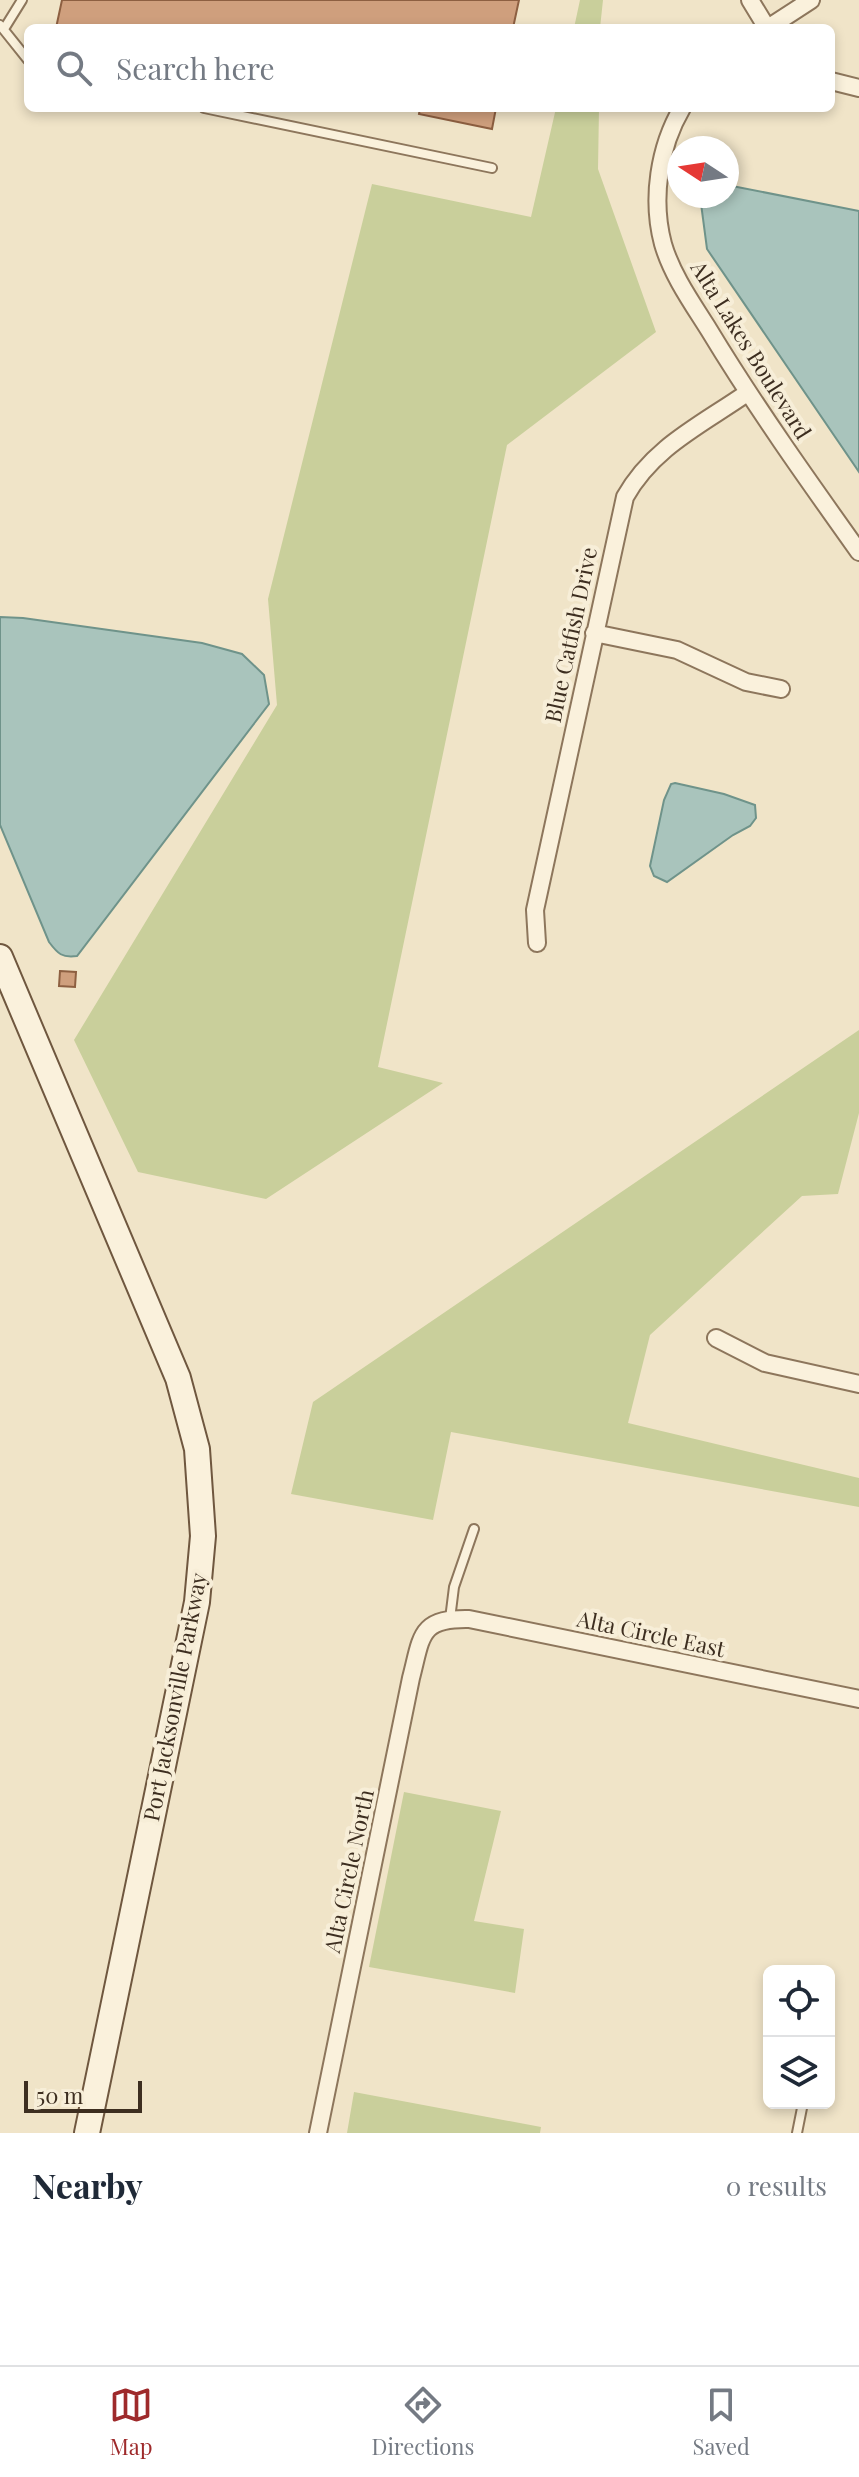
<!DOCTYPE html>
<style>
body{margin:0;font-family:"Playfair Display",serif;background:#f6f6f7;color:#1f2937}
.controls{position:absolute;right:24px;bottom:24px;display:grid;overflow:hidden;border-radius:12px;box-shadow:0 4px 12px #0003}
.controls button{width:72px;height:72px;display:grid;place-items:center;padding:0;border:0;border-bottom:2px solid #e0e1e3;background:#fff;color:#1f2937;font:40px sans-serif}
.compass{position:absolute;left:667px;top:136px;width:72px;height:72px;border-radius:50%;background:#fff;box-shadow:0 4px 12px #0003;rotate:282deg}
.scale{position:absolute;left:24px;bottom:20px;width:118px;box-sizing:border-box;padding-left:8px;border:4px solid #3d2e20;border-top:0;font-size:22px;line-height:28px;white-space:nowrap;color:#3d2e20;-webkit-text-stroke:6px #f7eed8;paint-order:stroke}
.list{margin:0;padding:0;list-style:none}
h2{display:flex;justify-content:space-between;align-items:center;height:104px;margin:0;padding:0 32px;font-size:34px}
h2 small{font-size:26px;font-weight:400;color:#747a83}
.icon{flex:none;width:44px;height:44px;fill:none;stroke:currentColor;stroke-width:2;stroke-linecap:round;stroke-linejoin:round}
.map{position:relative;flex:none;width:859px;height:2133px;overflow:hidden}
.search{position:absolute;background:#fff;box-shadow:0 4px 12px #0003;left:24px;right:24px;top:24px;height:88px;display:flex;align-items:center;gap:20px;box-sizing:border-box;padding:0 28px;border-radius:12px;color:#747a83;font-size:30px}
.sheet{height:232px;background:#fff}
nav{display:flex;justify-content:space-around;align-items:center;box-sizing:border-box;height:112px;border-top:2px solid #e0e1e3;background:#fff;font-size:22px;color:#747a83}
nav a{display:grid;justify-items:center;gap:4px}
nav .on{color:#9e2a2b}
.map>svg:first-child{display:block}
.green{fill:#c9cf9b}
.water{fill:#a9c4bc;stroke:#6f938a;stroke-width:2}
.building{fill:#cf9f7d;stroke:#8d5f41;stroke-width:2}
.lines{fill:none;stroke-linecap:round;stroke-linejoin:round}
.lane-casing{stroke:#8d765c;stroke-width:12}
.street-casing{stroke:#8d765c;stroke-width:20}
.secondary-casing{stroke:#6f573f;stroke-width:28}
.lane{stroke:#faf1dc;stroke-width:8}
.street{stroke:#faf1dc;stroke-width:16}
.secondary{stroke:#faf1dc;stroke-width:24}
.labels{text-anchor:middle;stroke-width:8;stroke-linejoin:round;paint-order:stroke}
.street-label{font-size:22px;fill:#3d2e20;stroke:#f7eed8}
</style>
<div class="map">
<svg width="859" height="2133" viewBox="0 0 859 2133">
<rect width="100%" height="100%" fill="#f0e4c8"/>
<path class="green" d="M580,0H603L600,28H574Z
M556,108H599L598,169L656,332L507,445L378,1067L443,1083L266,1199L138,1172L74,1040L277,705L268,599L372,184L531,217Z
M859,1030V1113L838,1194L802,1196L650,1335L628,1423L859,1478V1507L451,1432L433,1520L291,1494L313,1402Z
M404,1792L501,1811L474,1921L524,1929L515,1993L369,1967Z
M354,2092L541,2127L540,2133H347Z"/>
<path class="water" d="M727,185L859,211V472L707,249L700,196H727Z
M0,617L23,618L202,643L242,654L264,675L269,704L77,956C62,958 58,954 49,942L0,825Z
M675,783L724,794L755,805L756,818L750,826L733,835L667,882L654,876L650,866L664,800L671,784Z"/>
<path class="building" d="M62,0H519L513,28H56Z
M420,108H496L492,129L419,114Z
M60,971L76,972L75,987L59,986Z"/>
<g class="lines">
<g class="lane-casing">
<path id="lane" d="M0,25L28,60
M4,29L22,0
M204,108L492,168
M450,1619L454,1587L474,1529
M797,2133L803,2103"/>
</g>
<g class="street-casing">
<path id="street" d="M750,0L767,28
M768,28L811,0
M831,81L859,88
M682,108C659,147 651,199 663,244C672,275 692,303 709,330C755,406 807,479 859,552
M594,633L677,650L746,682L781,689
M537,943L535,910L625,497C653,447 701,425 747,393
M716,1338L765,1363L859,1384
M318,2133L411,1678C422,1636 419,1618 469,1619L859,1699"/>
</g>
<g class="secondary-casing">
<path id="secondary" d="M0,957L178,1378L197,1449L203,1536L197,1602L87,2133"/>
</g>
<use href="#lane" class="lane"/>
<use href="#street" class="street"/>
<use href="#secondary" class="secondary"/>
</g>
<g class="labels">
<g class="street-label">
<text transform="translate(751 350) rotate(58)" y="8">Alta Lakes Boulevard</text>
<text transform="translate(571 635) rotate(-78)" y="8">Blue Catfish Drive</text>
<text transform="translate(651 1634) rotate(12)" y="8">Alta Circle East</text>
<text transform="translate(175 1697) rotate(-79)" y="8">Port Jacksonville Parkway</text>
<text transform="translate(349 1871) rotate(-78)" y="8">Alta Circle North</text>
</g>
</g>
</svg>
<div class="controls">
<button><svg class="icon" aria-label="locate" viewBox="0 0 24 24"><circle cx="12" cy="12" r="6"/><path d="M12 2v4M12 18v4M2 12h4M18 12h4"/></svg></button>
<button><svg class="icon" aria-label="layers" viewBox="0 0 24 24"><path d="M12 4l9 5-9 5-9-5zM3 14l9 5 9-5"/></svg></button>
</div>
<svg class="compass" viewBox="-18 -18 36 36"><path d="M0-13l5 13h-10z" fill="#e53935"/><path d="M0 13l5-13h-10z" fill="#747a83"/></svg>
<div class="scale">50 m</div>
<div class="search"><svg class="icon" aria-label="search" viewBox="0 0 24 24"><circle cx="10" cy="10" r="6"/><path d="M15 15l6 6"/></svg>Search here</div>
</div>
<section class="sheet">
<h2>Nearby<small>0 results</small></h2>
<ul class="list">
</ul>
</section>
<nav>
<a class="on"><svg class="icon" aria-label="map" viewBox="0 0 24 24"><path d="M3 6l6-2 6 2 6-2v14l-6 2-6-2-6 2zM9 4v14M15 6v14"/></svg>Map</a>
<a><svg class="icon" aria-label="directions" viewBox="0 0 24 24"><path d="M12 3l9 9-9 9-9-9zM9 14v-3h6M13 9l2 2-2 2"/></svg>Directions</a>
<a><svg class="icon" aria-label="saved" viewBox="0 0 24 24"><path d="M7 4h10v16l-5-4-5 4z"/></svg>Saved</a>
</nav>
